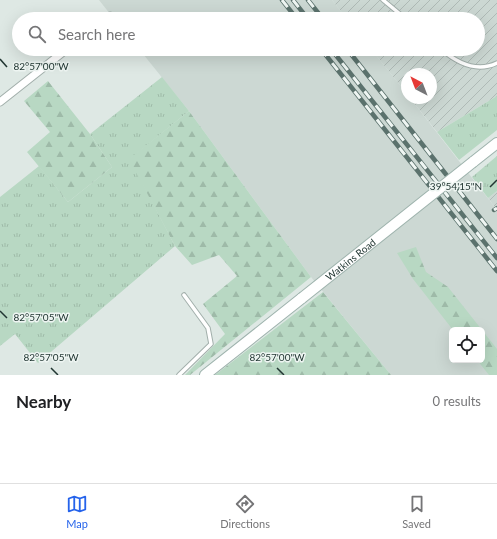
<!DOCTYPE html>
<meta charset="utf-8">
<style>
body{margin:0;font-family:Lato,sans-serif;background:#f6f6f6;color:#202124}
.controls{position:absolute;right:12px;bottom:12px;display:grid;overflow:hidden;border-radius:6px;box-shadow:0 4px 16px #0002}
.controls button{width:36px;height:36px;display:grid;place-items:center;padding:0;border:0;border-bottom:1px solid #e0e0e0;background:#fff;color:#202124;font:20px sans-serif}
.compass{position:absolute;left:401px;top:68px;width:36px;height:36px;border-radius:50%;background:#fff;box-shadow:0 4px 16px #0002;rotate:318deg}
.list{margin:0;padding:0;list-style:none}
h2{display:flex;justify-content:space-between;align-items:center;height:52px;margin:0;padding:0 16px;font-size:17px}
h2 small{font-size:13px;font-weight:400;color:#757577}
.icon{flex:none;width:22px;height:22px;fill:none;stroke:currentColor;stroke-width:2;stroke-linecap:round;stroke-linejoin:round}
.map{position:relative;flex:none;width:497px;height:375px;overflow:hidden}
.search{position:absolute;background:#fff;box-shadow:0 4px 16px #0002;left:12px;right:12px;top:12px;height:44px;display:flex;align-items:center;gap:10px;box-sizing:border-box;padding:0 14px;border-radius:22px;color:#757577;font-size:15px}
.sheet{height:108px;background:#fff}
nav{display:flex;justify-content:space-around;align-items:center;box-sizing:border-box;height:56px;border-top:1px solid #e0e0e0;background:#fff;font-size:11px;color:#757577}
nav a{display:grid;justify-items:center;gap:2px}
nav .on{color:#2563eb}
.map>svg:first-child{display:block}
.built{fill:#ccd8d3;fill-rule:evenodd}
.industrial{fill:url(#industrial-furrows)}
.grass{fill:url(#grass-tufts)}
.forest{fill:url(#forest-firs)}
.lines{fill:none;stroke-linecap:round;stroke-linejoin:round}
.lane-casing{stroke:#a2afab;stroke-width:5.5}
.street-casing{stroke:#a2afab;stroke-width:9}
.secondary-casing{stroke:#9eb3ad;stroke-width:12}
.lane{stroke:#fff;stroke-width:3.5}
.street{stroke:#fff;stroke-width:7}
.secondary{stroke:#fff;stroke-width:10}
.rail-casing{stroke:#5b726d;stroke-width:4.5}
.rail{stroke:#eef5f2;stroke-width:3;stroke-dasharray:9;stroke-linecap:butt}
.secondary-bridge-casing{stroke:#9eb3ad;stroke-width:12;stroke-linecap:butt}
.secondary-bridge{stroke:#fff;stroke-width:10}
.ticks{fill:none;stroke:#213632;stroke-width:1.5}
.labels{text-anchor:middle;stroke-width:3;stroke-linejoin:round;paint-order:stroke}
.street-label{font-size:10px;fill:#213632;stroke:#eef5f2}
.ticks-label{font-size:10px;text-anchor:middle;fill:#213632;stroke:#eef5f2;stroke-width:3;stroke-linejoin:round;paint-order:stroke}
</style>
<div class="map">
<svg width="497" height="375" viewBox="0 0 497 375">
<defs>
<pattern id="industrial-furrows" width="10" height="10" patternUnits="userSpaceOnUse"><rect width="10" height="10" fill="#ccd8d3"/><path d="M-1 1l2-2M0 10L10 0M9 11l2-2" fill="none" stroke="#afbab6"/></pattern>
<pattern id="grass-tufts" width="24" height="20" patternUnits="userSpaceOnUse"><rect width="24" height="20" fill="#b8d8c3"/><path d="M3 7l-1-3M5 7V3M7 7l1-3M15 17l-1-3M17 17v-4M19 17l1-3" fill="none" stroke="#9ebaa8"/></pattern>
<pattern id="forest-firs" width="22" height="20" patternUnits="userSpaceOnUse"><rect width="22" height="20" fill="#b8d8c3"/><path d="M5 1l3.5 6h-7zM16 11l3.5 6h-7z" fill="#9ebaa8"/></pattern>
</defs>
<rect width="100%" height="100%" fill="#dee8e4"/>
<path class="built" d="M99,0H332L347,19H114Z
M139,49H371L407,94V98H410L497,210V375H391L311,277L189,111ZM452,330H482V360H452Z"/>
<path class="industrial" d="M332,0H497V96L437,132L410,98H431V74H407V94L371,49H478V19H347Z
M497,191V210L488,198Z"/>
<path class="grass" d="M162,77L189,111L130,159L175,246L38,363L15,334L0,346V197L39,166L68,202L112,167L90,134Z
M497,96V130L459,160L437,132Z
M497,156V191L488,198L472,177Z"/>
<path class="forest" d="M48,81L90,134L112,167L68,202L27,152L50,132L24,101Z
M189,111L311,277L190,375H185L225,334L203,304L237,276L219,255L192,265L175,246L129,159Z
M416,247L426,272L448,287L482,330H453L413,279L397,253Z
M323,292L391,375H215Z
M482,330L497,349V375H489L477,360H482Z"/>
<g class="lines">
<g class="lane-casing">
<path id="lane" d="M383,0L406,19
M441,49C457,63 476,73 497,63
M179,375L211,344L208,328L184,295"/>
</g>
<g class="street-casing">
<path id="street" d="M106,19L110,16
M0,102L67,49"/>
</g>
<g class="secondary-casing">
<path id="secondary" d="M473,162L497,143
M205,375L302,298"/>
</g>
<use href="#lane" class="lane"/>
<use href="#street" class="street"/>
<use href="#secondary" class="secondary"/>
<g class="rail-casing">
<path id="rail" d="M282,0L297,19
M293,0L308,19
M308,0L323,19
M321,49L497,271
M331,49L497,258
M347,49L497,239
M494,210L497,208"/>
</g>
<use href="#rail" class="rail"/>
<g class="secondary-bridge-casing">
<g id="secondary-bridge">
<path id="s1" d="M302,298L473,162"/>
</g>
</g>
<use href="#secondary-bridge" class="secondary-bridge"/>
</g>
<path class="ticks" d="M0,59L7,67M490,187L497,180M0,311L7,318M51,368L58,375M277,368L284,375"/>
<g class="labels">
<g class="street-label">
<text dy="4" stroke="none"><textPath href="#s1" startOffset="62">Watkins Road</textPath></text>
</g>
</g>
<g class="ticks-label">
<text x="41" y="70">82°57'00"W</text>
<text x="456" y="190">39°54'15"N</text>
<text x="41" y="321">82°57'05"W</text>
<text x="51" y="361">82°57'05"W</text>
<text x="277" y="361">82°57'00"W</text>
</g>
</svg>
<div class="controls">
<button><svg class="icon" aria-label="locate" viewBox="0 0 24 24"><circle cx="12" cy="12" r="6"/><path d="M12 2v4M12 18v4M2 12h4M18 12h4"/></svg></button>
</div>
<svg class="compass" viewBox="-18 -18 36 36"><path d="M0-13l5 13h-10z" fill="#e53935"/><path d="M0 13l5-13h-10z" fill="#757577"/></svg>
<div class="search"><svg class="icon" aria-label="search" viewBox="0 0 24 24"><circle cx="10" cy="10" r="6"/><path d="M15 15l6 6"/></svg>Search here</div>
</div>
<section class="sheet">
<h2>Nearby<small>0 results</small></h2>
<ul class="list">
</ul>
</section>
<nav>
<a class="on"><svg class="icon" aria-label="map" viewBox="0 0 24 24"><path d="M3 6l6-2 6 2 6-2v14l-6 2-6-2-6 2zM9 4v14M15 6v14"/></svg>Map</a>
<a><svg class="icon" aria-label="directions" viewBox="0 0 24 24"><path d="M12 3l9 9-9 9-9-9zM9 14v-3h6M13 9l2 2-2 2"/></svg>Directions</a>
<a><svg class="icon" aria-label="saved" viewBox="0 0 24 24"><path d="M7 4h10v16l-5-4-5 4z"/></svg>Saved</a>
</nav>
